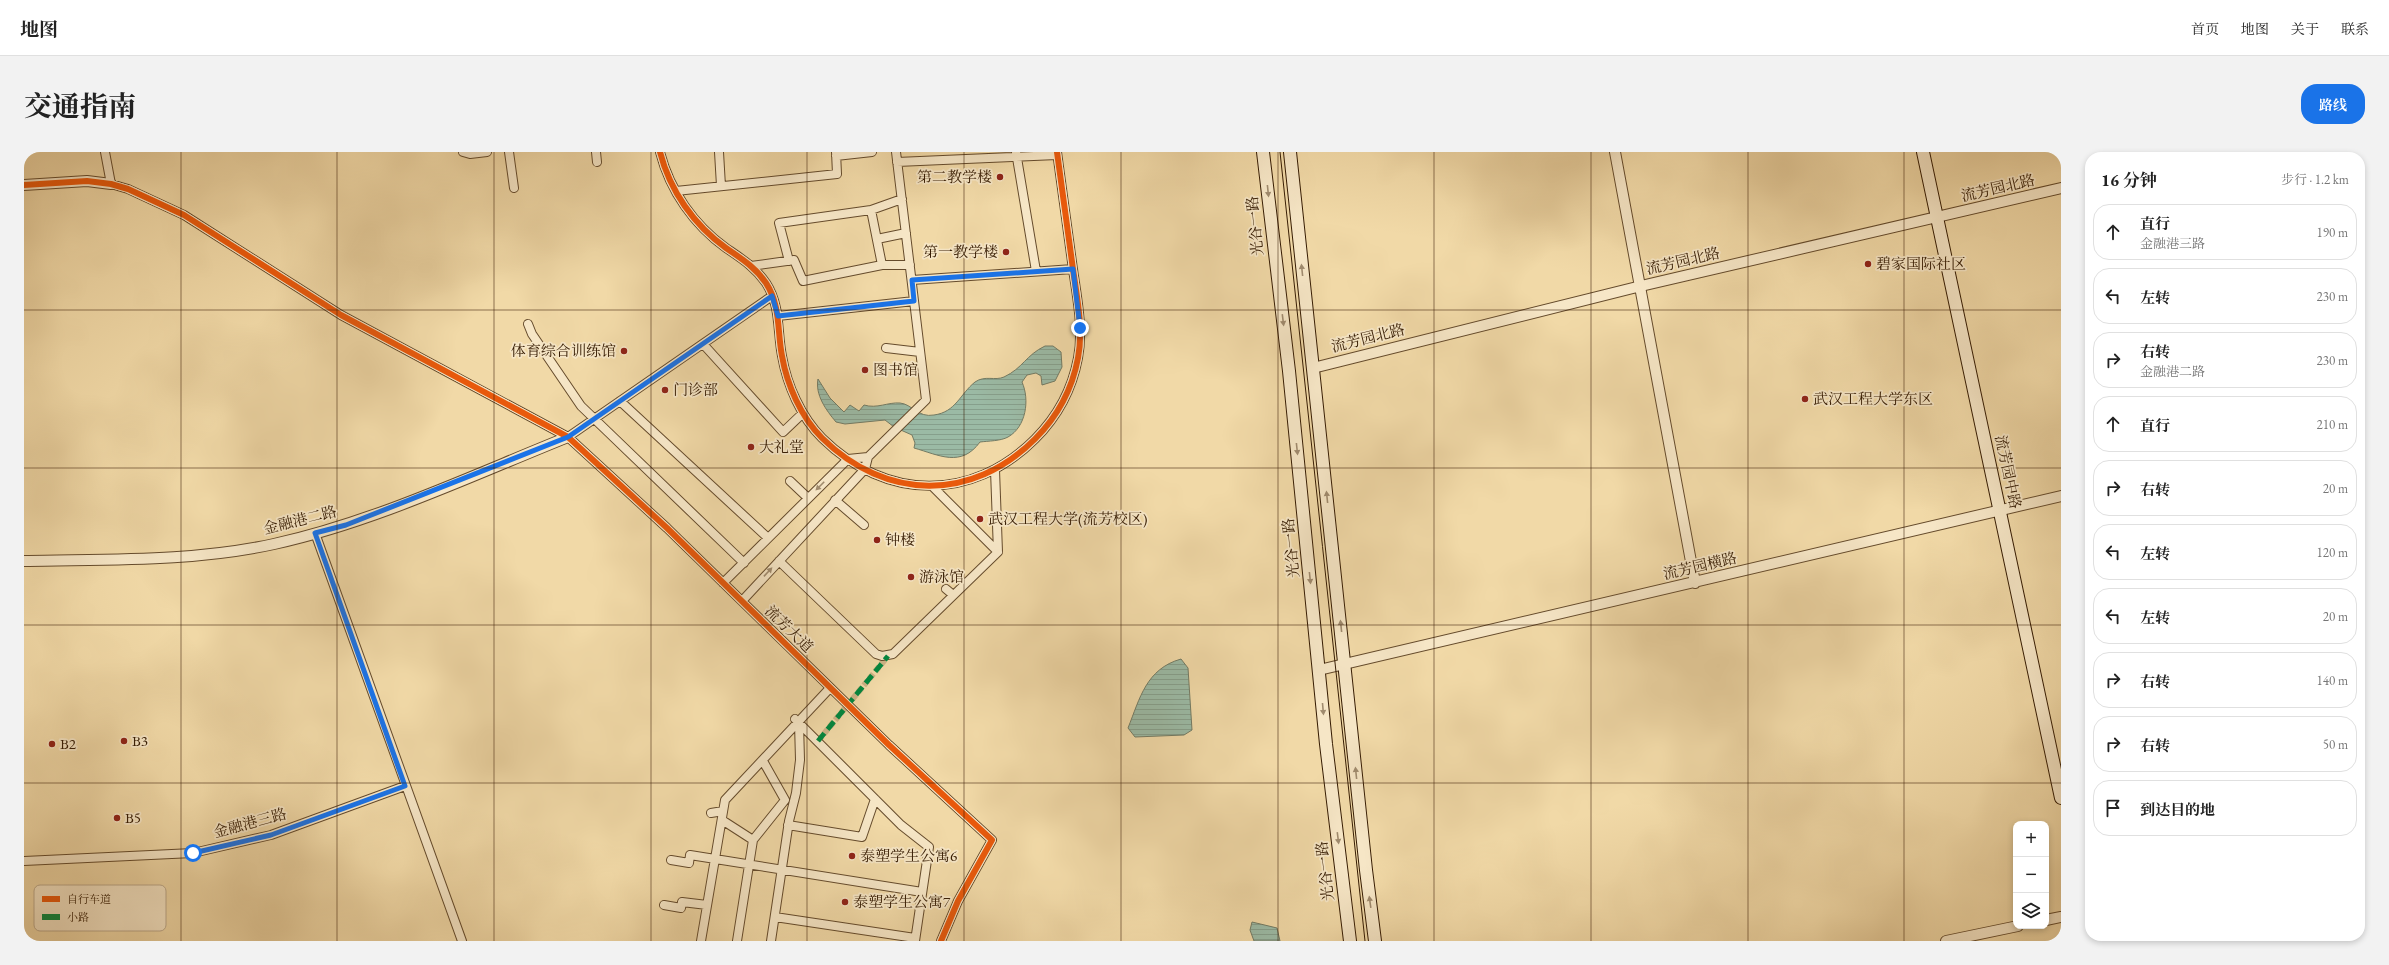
<!DOCTYPE html>
<html lang="zh">
<meta charset="utf-8">
<style>
body{margin:0;font-family:"EB Garamond","Noto Serif SC",serif;background:#f2f2f2;color:#222}
.controls{position:absolute;right:12px;bottom:12px;display:grid;overflow:hidden;border-radius:8px;box-shadow:0 2px 6px #0003}
.controls button{width:36px;height:36px;display:grid;place-items:center;padding:0;border:0;border-bottom:1px solid #e0e0e0;background:#fff;color:#222;font:20px sans-serif}
.stop{position:absolute;width:12px;height:12px;margin:-9px;border:3px solid #1a73e8;border-radius:50%;background:#fff}
.stop.end{background:#1a73e8;border-color:#fff;box-shadow:0 1px 4px #0008}
.list{margin:0;padding:0;list-style:none}
h2{display:flex;justify-content:space-between;align-items:center;height:52px;margin:0;padding:0 16px;font-size:17px}
h2 small{font-size:13px;font-weight:400;color:#767676}
.list li{display:grid;grid-template-columns:26px 1fr auto;gap:12px;align-items:center;box-sizing:border-box;height:56px;margin:0 8px 8px;padding:0 8px;border:1px solid #e0e0e0;border-radius:16px}
.list b{display:block;font-size:15px;white-space:nowrap}
.list p{margin:0;font-size:13px;white-space:nowrap;color:#767676}
.list em{font-size:13px;font-style:normal;color:#767676}
.icon{flex:none;width:22px;height:22px;fill:none;stroke:currentColor;stroke-width:2;stroke-linecap:round;stroke-linejoin:round}
.map{position:relative;flex:none;width:2037px;height:789px;overflow:hidden;border-radius:16px}
header{display:flex;align-items:center;gap:24px;box-sizing:border-box;height:56px;padding:0 20px;background:#fff;border-bottom:1px solid #e0e0e0}
header strong{font-size:19px}
nav{display:flex;gap:22px;margin-inline-start:auto;font-size:14px}
.intro{display:flex;align-items:center;justify-content:space-between;box-sizing:border-box;height:96px;padding:0 24px}
h1{margin:0;font-size:28px}
.button{padding:10px 18px;border-radius:16px;background:#1a73e8;color:#fff;font-size:14px;font-weight:700}
main{display:flex;gap:24px;padding:0 24px}
aside{flex:1;background:#fff;border-radius:16px;box-shadow:0 2px 6px #0003}
.map>svg:first-child{display:block}
.water{fill:url(#water-rules);stroke:#737b64}
.lines{fill:none;stroke-linecap:round;stroke-linejoin:round}
.pedestrian-tunnel{stroke:#ccb386;stroke-width:6;stroke-dasharray:6 3;stroke-linecap:butt}
.minor-casing{stroke:#654b2c;stroke-width:10}
.tertiary-casing{stroke:#654b2c;stroke-width:12}
.secondary-casing{stroke:#361c03;stroke-width:14}
.minor{stroke:#f6e6c6;stroke-width:8}
.tertiary{stroke:#f6e6c6;stroke-width:10}
.secondary{stroke:#f6e6c6;stroke-width:12}
.tram{stroke:#361c03;stroke-width:1}
.quiet{stroke:#00873e;stroke-width:5;stroke-dasharray:10 5;stroke-linecap:butt}
.cycleway-casing{stroke:#f6e6c6;stroke-width:8}
.cycleway{stroke:#e8590c;stroke-width:6}
.oneway{fill:#a08b6e}
.route{stroke:#1a73e8;stroke-width:5}
.grid{fill:none;stroke:#361c03;stroke-width:1;stroke-opacity:0.55}
.poi-dot{fill:#8f2418;stroke:#f6e6c6;stroke-width:1.5}
.labels{text-anchor:middle;stroke-width:3.5;stroke-linejoin:round;paint-order:stroke}
.poi-label{font-size:15px;fill:#361c03;stroke:#f6e6c6;text-anchor:start}
.street-label{font-size:15px;fill:#361c03;stroke:#f6e6c6}
.key{fill:#f6e6c6;stroke:#bca98c;stroke-width:1}
.key-label{font-size:11px;fill:#361c03}
</style>
<header>
<strong>地图</strong>
<nav><a>首页</a><a>地图</a><a>关于</a><a>联系</a></nav>
</header>
<div class="intro"><h1>交通指南</h1><a class="button">路线</a></div>
<main>
<div class="map">
<svg width="2037" height="789" viewBox="0 0 2037 789">
<defs>
<pattern id="water-rules" width="6" height="5" patternUnits="userSpaceOnUse"><rect width="6" height="5" fill="#9bbaa5"/><path d="M0 2.5h6" fill="none" stroke="#869f8c"/></pattern>
</defs>
<rect width="100%" height="100%" fill="#f1d9a7"/>
<filter id="stains"><feTurbulence type="fractalNoise" baseFrequency=".005" numOctaves="4"/><feColorMatrix values="0 0 0 0 .2 0 0 0 0 .09 0 0 0 0 .02 0 0 0 .5 -.17"/></filter>
<radialGradient id="worn" r=".72"><stop offset=".6" stop-color="#630" stop-opacity="0"/><stop offset="1" stop-color="#630" stop-opacity=".3"/></radialGradient>
<path class="water" d="M1021,194H1029L1037,200L1038,215L1031,229L1018,233L1017,224L1012,221L1003,223L998,230C1006,248 1002,275 984,285C977,289 964,289 956,290C937,316 915,303 890,296L891,291L888,283L870,275L861,268L821,272L812,270C802,258 791,243 794,227L806,246L820,260L826,253L835,259L840,253C853,257 864,250 876,251C888,252 894,266 910,263C932,260 936,242 951,230C961,223 971,229 980,225C999,216 1002,203 1021,194Z
M1157,507L1164,516L1168,578L1160,583L1111,585L1104,576C1116,546 1122,517 1157,507Z
M1228,770L1253,776L1256,789H1230L1226,778Z"/>
<g class="lines">
<path class="pedestrian-tunnel" d="M794,589L864,504"/>
<g class="minor-casing">
<path id="minor" d="M81,0L87,32L104,37L160,63L317,163L544,285L643,376L865,593L968,688L934,749L917,789
M439,0L446,2L463,0
M485,0L490,36
M572,0L573,10
M636,0C646,39 670,73 702,96C718,107 731,115 742,131C757,154 753,179 758,204C763,233 777,265 798,286C862,349 948,350 1011,287C1033,265 1048,238 1054,206C1060,175 1052,141 1048,110C1043,73 1038,37 1033,0
M695,0L697,34
M992,0L1012,119
M812,4L848,0
M873,10L1033,3
M652,39L813,22L812,0
M847,58L858,113
M853,87L882,81
M765,109L755,71L847,58L878,47
M727,114L770,108L779,129L858,113H886
M888,128L1049,117
M754,164L890,149
M504,172L508,182L557,254L720,411
M679,192L759,280L779,261
M862,196L896,200
M596,249L744,386
M544,285L748,144
M766,329L784,346
M909,335L974,400
M811,348L840,373
M291,381L438,789
M755,409L852,502L858,504L869,502L974,400L971,318
M699,431L824,307L844,305
M922,437L928,442
M718,449L841,317L844,305L902,248L872,0
M771,567L877,673L905,695L891,789
M687,661L699,659
M698,668L729,688
M764,673L838,685L851,647
M647,708L665,711L666,703L898,740
M0,709L169,701L247,683L381,634
M640,753L657,756L658,750L683,753
M751,765L891,786
M677,789L701,648L806,536
M713,789L729,688L761,648L739,609
M747,789L765,669L772,641L776,608L775,571"/>
</g>
<g class="tertiary-casing">
<path id="tertiary" d="M1591,0L1671,431
M0,33L63,29L87,32
M1289,216L1617,134L2037,36
M0,409C83,407 168,410 250,392C350,370 449,323 544,285
M1295,518L2037,344
M2022,768L2037,765
M1922,789L1994,774"/>
</g>
<g class="secondary-casing">
<path id="secondary" d="M1239,0L1265,219L1302,592L1326,789
M1266,0L1342,718L1351,789
M1899,0L2037,646"/>
</g>
<use href="#minor" class="minor"/>
<use href="#tertiary" class="tertiary"/>
<use href="#secondary" class="secondary"/>
<path class="tram" d="M1256,0C1284,263 1313,526 1341,789"/>
<path class="quiet" d="M794,589L864,504"/>
<g class="cycleway-casing">
<path id="cycleway" d="M636,0C646,39 670,73 702,96C718,107 731,115 742,131C757,154 753,179 758,204C763,233 777,265 798,286C862,349 948,350 1011,287C1033,265 1048,238 1054,206C1060,175 1052,141 1048,110C1043,73 1038,37 1033,0
M0,33L63,29L87,32L104,37L160,63L317,163L544,285L643,376L865,593L968,688L934,749L917,789"/>
</g>
<use href="#cycleway" class="cycleway"/>
</g>
<defs><path id="oneway-solid" d="M-6-.8H1V-3.2L6.5 0L1 3.2V.8H-6Z"/></defs>
<g class="oneway">
<use href="#oneway-solid" transform="translate(1244 39) rotate(84)"/>
<use href="#oneway-solid" transform="translate(1278 118) rotate(-96)"/>
<use href="#oneway-solid" transform="translate(1259 168) rotate(83)"/>
<use href="#oneway-solid" transform="translate(1273 297) rotate(84)"/>
<use href="#oneway-solid" transform="translate(796 334) rotate(135)"/>
<use href="#oneway-solid" transform="translate(1303 345) rotate(-96)"/>
<use href="#oneway-solid" transform="translate(744 420) rotate(-47)"/>
<use href="#oneway-solid" transform="translate(1286 426) rotate(84)"/>
<use href="#oneway-solid" transform="translate(1317 474) rotate(-96)"/>
<use href="#oneway-solid" transform="translate(1299 557) rotate(85)"/>
<use href="#oneway-solid" transform="translate(1332 621) rotate(-96)"/>
<use href="#oneway-solid" transform="translate(1314 686) rotate(83)"/>
<use href="#oneway-solid" transform="translate(1346 750) rotate(-98)"/>
</g>
<g class="lines">
<path class="route" d="M169,701L247,683L381,634L291,381L322,373L544,285L748,144L754,164L890,149L888,128L1049,117L1056,176"/>
</g>
<path class="grid" d="M157,0V789M313,0V789M470,0V789M627,0V789M783,0V789M940,0V789M1097,0V789M1254,0V789M1410,0V789M1567,0V789M1724,0V789M1880,0V789M0,158H2037M0,316H2037M0,473H2037M0,631H2037"/>
<g class="poi-dot">
<circle cx="976" cy="25" r="4"/>
<circle cx="982" cy="100" r="4"/>
<circle cx="1844" cy="112" r="4"/>
<circle cx="600" cy="199" r="4"/>
<circle cx="841" cy="218" r="4"/>
<circle cx="641" cy="238" r="4"/>
<circle cx="1781" cy="247" r="4"/>
<circle cx="727" cy="295" r="4"/>
<circle cx="956" cy="367" r="4"/>
<circle cx="853" cy="388" r="4"/>
<circle cx="887" cy="425" r="4"/>
<circle cx="100" cy="589" r="4"/>
<circle cx="28" cy="592" r="4"/>
<circle cx="93" cy="666" r="4"/>
<circle cx="828" cy="704" r="4"/>
<circle cx="821" cy="750" r="4"/>
</g>
<g class="labels">
<g class="poi-label">
<text x="968" y="30" text-anchor="end">第二教学楼</text>
<text x="974" y="105" text-anchor="end">第一教学楼</text>
<text x="1852" y="117">碧家国际社区</text>
<text x="592" y="204" text-anchor="end">体育综合训练馆</text>
<text x="849" y="223">图书馆</text>
<text x="649" y="243">门诊部</text>
<text x="1789" y="252">武汉工程大学东区</text>
<text x="735" y="300">大礼堂</text>
<text x="964" y="372">武汉工程大学(流芳校区)</text>
<text x="861" y="393">钟楼</text>
<text x="895" y="430">游泳馆</text>
<text x="108" y="594">B3</text>
<text x="36" y="597">B2</text>
<text x="101" y="671">B5</text>
<text x="836" y="709">泰塑学生公寓6</text>
<text x="829" y="755">泰塑学生公寓7</text>
</g>
<g class="street-label">
<text transform="translate(1974 36) rotate(-13)" y="5">流芳园北路</text>
<text transform="translate(1231 74) rotate(-96)" y="5">光谷一路</text>
<text transform="translate(1659 109) rotate(-13)" y="5">流芳园北路</text>
<text transform="translate(1344 186) rotate(-14)" y="5">流芳园北路</text>
<text transform="translate(1984 320) rotate(78)" y="5">流芳园中路</text>
<text transform="translate(276 368) rotate(-14)" y="5">金融港二路</text>
<text transform="translate(1267 396) rotate(-96)" y="5">光谷一路</text>
<text transform="translate(1676 414) rotate(-13)" y="5">流芳园横路</text>
<text transform="translate(765 477) rotate(44)" y="5">流芳大道</text>
<text transform="translate(226 671) rotate(-15)" y="5">金融港三路</text>
<text transform="translate(1301 719) rotate(-97)" y="5">光谷一路</text>
</g>
</g>
<rect x="10" y="733" width="132" height="46" rx="6" class="key"/>
<rect x="18" y="744" width="18" height="6" fill="#e8590c"/>
<rect x="18" y="762" width="18" height="6" fill="#00873e"/>
<g class="key-label">
<text x="43" y="751">自行车道</text>
<text x="43" y="769">小路</text>
</g>
<rect width="100%" height="100%" filter="url(#stains)"/>
<rect width="100%" height="100%" fill="url(#worn)"/>
</svg>
<div class="controls">
<button>+</button>
<button>−</button>
<button><svg class="icon" aria-label="layers" viewBox="0 0 24 24"><path d="M12 4l9 5-9 5-9-5zM3 14l9 5 9-5"/></svg></button>
</div>
<div class="stop" style="left:169px;top:701px"></div>
<div class="stop end" style="left:1056px;top:176px"></div>
</div>
<aside>
<h2>16 分钟<small>步行 · 1.2 km</small></h2>
<ul class="list">
<li><svg class="icon" aria-label="ahead" viewBox="0 0 24 24"><path d="M12 20V5M6 11l6-6 6 6"/></svg><div><b>直行</b><p>金融港三路</p></div><em>190 m</em></li>
<li><svg class="icon" aria-label="left" viewBox="0 0 24 24"><path d="M17 20v-9H6M10 6l-5 5 5 5"/></svg><div><b>左转</b></div><em>230 m</em></li>
<li><svg class="icon" aria-label="right" viewBox="0 0 24 24"><path d="M7 20v-9h11M14 6l5 5-5 5"/></svg><div><b>右转</b><p>金融港二路</p></div><em>230 m</em></li>
<li><svg class="icon" aria-label="ahead" viewBox="0 0 24 24"><path d="M12 20V5M6 11l6-6 6 6"/></svg><div><b>直行</b></div><em>210 m</em></li>
<li><svg class="icon" aria-label="right" viewBox="0 0 24 24"><path d="M7 20v-9h11M14 6l5 5-5 5"/></svg><div><b>右转</b></div><em>20 m</em></li>
<li><svg class="icon" aria-label="left" viewBox="0 0 24 24"><path d="M17 20v-9H6M10 6l-5 5 5 5"/></svg><div><b>左转</b></div><em>120 m</em></li>
<li><svg class="icon" aria-label="left" viewBox="0 0 24 24"><path d="M17 20v-9H6M10 6l-5 5 5 5"/></svg><div><b>左转</b></div><em>20 m</em></li>
<li><svg class="icon" aria-label="right" viewBox="0 0 24 24"><path d="M7 20v-9h11M14 6l5 5-5 5"/></svg><div><b>右转</b></div><em>140 m</em></li>
<li><svg class="icon" aria-label="right" viewBox="0 0 24 24"><path d="M7 20v-9h11M14 6l5 5-5 5"/></svg><div><b>右转</b></div><em>50 m</em></li>
<li><svg class="icon" aria-label="arrive" viewBox="0 0 24 24"><path d="M6 21V4h12l-3 4 3 4H6"/></svg><div><b>到达目的地</b></div></li>
</ul>
</aside>
</main>
